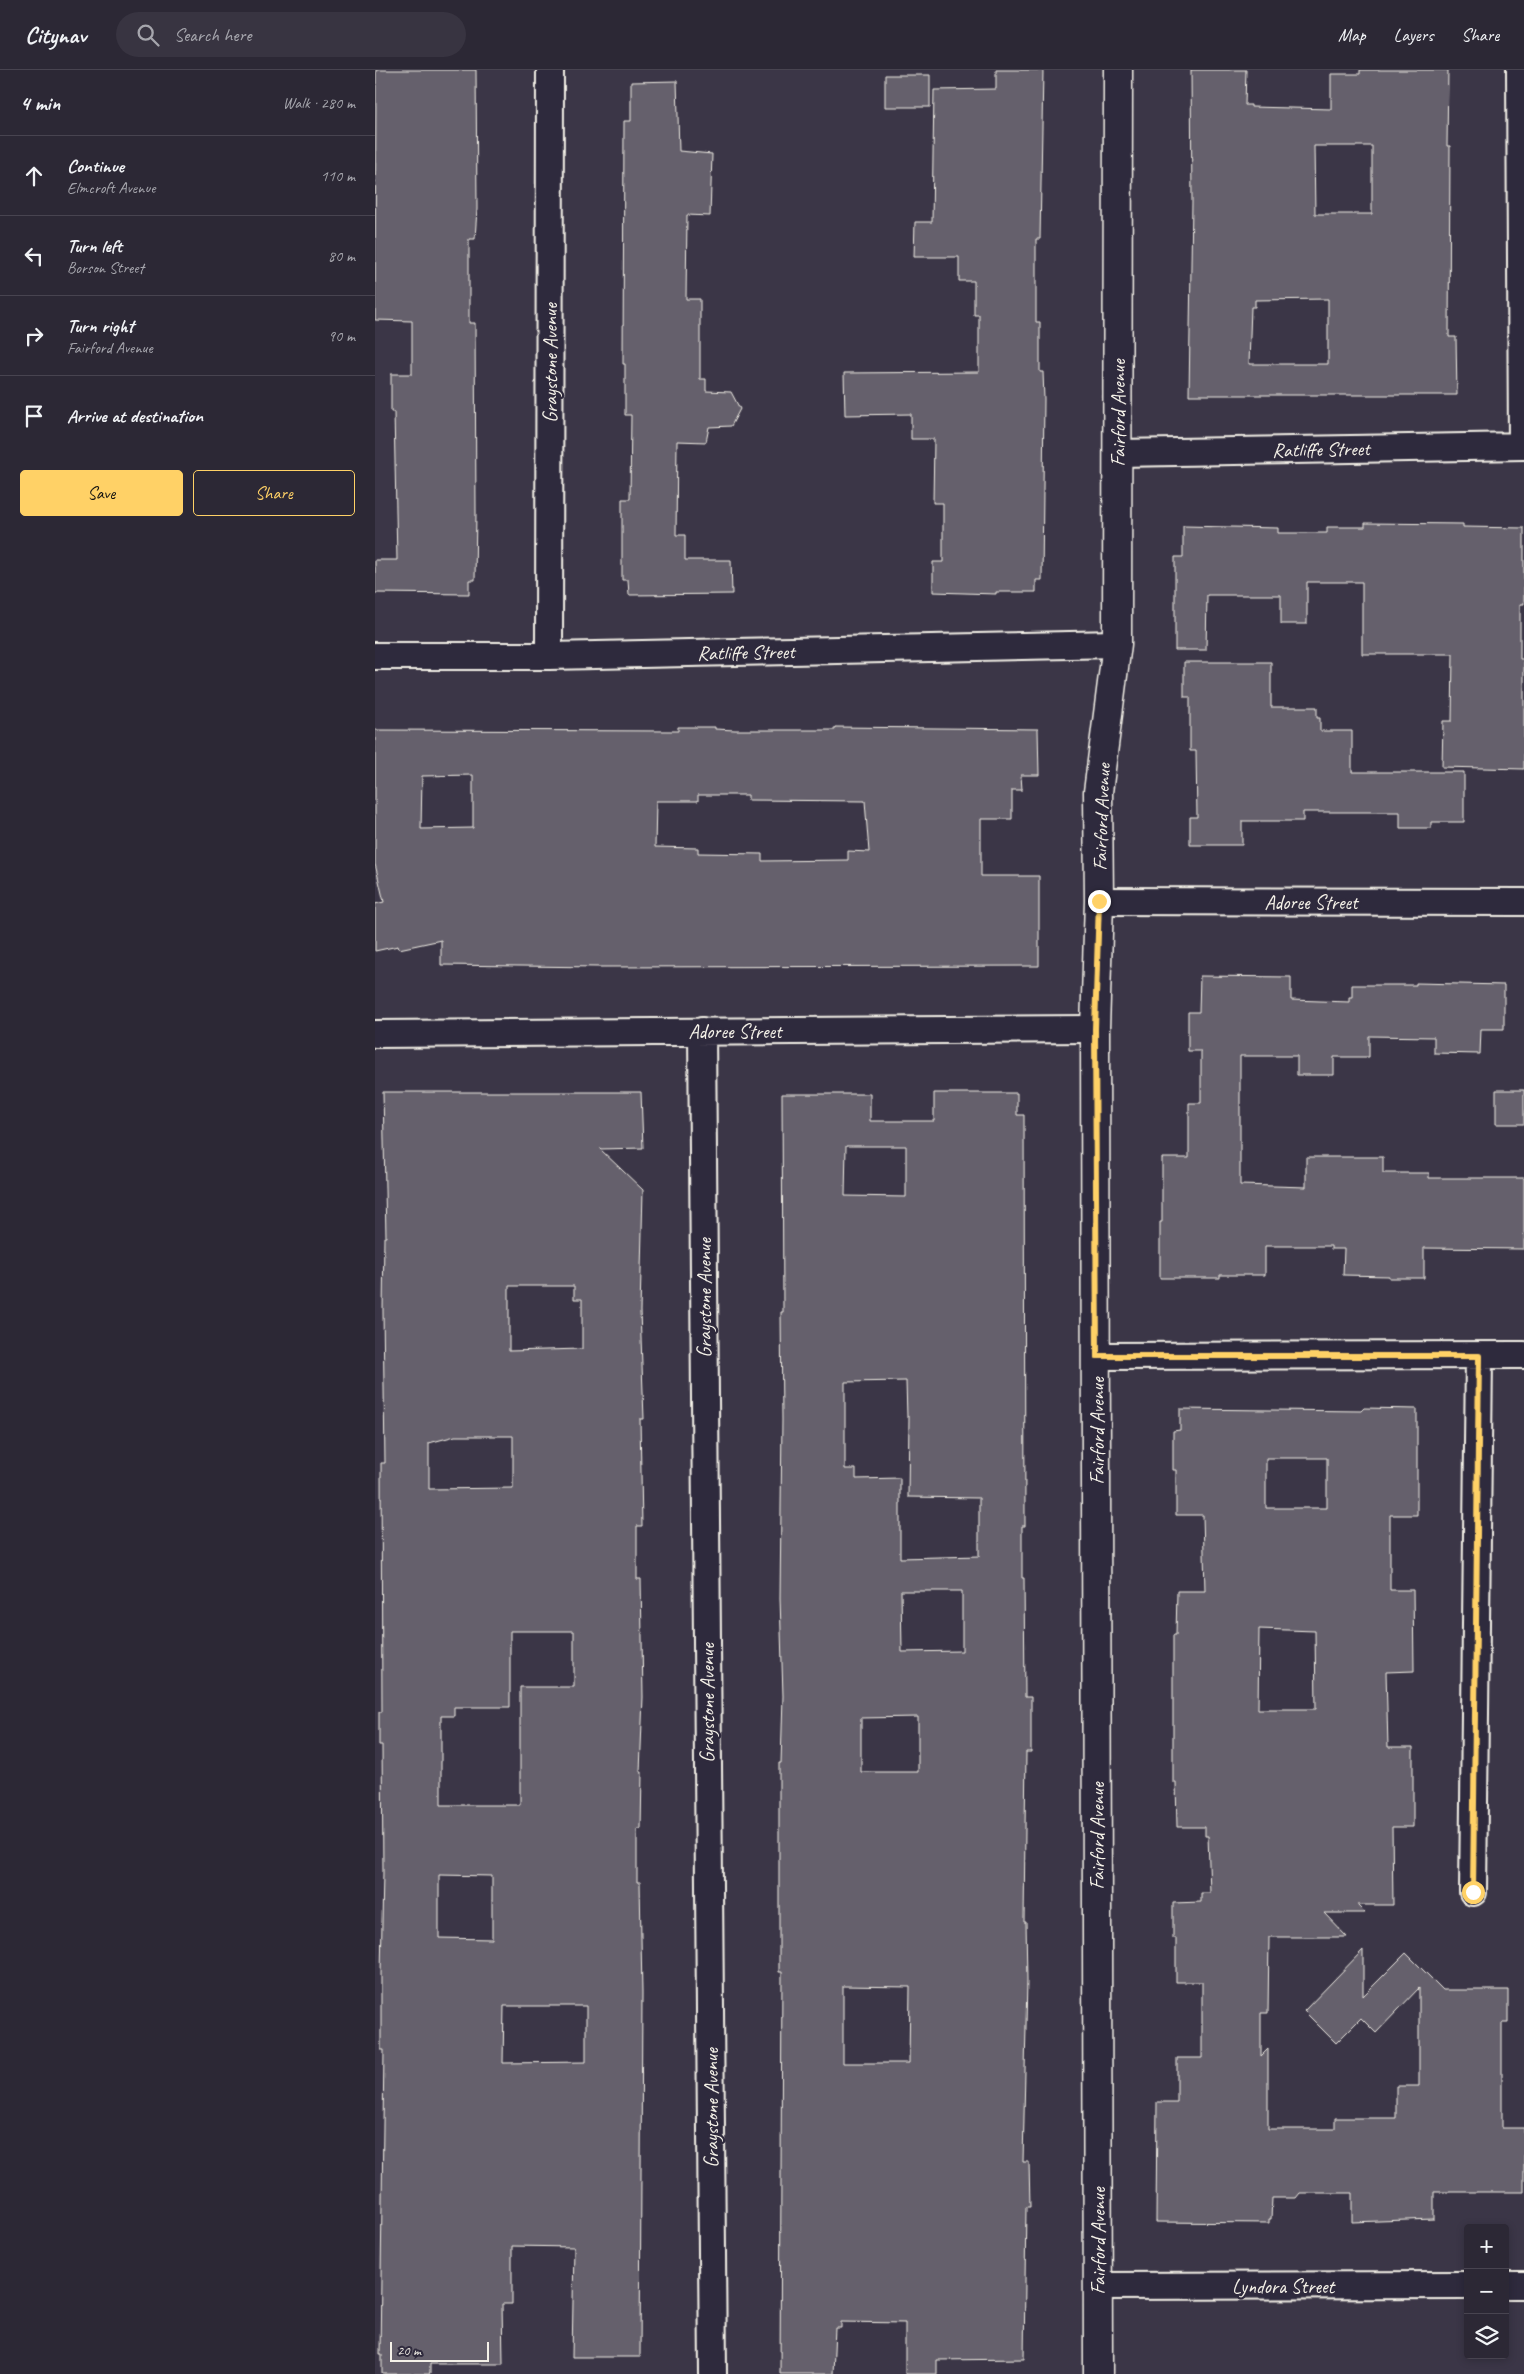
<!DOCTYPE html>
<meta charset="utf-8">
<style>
body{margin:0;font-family:Caveat,sans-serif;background:#383441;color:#f1f3f6}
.controls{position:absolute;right:15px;bottom:15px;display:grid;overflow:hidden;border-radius:5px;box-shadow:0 2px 8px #0003}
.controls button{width:45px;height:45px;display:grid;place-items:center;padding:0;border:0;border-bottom:1px solid #484450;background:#2c2835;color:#f1f3f6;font:25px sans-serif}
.scale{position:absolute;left:15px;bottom:12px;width:99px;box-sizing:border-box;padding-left:5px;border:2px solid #f4f1e8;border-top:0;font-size:14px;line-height:18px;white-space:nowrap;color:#f4f1e8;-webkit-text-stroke:4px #2f2a3d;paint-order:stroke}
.stop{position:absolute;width:15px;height:15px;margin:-11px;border:4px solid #ffd166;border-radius:50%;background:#fff}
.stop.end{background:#ffd166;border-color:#fff;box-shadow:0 1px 5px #0008}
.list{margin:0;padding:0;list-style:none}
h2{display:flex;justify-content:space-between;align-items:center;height:65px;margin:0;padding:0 20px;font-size:21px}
h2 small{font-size:16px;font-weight:400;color:#a6a6ad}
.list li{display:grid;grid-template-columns:32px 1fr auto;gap:15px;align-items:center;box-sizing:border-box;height:80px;padding:0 20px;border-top:1px solid #484450}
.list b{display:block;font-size:19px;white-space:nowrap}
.list p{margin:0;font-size:16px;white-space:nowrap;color:#a6a6ad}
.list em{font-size:16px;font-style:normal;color:#a6a6ad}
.actions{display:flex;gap:10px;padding:15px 20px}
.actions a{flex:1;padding:11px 0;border:1px solid #ffd166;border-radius:5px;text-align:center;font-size:18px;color:#ffd166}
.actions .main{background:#ffd166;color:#111}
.icon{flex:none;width:28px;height:28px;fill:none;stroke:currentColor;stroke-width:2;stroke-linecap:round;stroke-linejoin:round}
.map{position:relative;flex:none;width:1149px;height:2304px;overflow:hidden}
header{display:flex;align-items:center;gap:30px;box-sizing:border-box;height:70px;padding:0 25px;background:#2c2835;border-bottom:1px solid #484450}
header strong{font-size:24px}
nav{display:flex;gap:28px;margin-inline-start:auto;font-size:18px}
.search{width:350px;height:45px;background:#383441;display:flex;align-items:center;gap:12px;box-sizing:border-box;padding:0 18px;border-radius:28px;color:#a6a6ad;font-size:19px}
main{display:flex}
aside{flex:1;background:#2c2835}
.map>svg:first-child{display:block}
.building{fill:#65616c;stroke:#f4f1e8;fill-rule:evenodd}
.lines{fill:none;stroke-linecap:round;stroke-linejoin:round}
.street-casing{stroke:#f4f1e8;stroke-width:30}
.secondary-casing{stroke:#f4f1e8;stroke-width:31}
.street{stroke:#2f2a3d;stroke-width:26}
.secondary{stroke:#2f2a3d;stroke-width:28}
.route{stroke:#ffd166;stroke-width:6}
.labels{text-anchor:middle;stroke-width:4.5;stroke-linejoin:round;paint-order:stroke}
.street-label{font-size:20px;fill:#f4f1e8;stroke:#2f2a3d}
</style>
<header>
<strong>Citynav</strong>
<div class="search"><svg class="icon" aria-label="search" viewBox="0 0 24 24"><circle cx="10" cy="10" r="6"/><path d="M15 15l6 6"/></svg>Search here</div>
<nav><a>Map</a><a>Layers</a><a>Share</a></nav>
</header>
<main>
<aside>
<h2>4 min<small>Walk · 280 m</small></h2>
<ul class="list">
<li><svg class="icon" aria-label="ahead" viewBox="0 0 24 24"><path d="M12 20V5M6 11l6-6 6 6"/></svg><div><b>Continue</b><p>Elmcroft Avenue</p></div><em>110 m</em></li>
<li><svg class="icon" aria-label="left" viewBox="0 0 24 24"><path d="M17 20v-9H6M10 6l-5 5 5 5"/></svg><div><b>Turn left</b><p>Borson Street</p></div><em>80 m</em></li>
<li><svg class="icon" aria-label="right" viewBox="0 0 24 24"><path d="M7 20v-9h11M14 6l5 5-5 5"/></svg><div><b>Turn right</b><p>Fairford Avenue</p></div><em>90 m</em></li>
<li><svg class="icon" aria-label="arrive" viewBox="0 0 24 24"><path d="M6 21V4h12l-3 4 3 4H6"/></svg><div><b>Arrive at destination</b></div></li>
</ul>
<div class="actions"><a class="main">Save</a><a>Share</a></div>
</aside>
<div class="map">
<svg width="1149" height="2304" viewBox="0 0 1149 2304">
<rect width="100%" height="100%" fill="#3b3647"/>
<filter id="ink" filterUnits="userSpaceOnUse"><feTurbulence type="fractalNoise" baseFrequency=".02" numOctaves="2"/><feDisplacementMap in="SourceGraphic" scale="10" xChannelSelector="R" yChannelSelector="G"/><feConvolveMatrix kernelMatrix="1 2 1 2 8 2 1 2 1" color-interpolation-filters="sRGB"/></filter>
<g filter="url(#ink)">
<path class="building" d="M1,0H101L102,139L100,169H94V253H100L101,443L100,510H94V524L0,523V490H22L19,342H16V304H37V251L0,250Z
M621,0H668L665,169H661V252H665V302H668L669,329L667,510H661V522H621V524L558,522V492H568V433H558L559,369H536V344L470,345L469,303L604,302V245H599V211H584V187H539L540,152H557L559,20L621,19Z
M816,0H871L870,35H876V37L956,39V4H985V0H1073L1072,76H1075L1074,267H1081L1082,325H814L817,132ZM939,76H997V144H940ZM953,229V294H874L876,237H880V230Z
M510,5H555V37H510Z
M302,11L304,81L337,84L335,146L312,145L311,229H325V309H331V321L356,322L365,339L356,356L334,357L331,372L302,371L301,465H310V490H356L357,524L254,525L253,510H247V429H255L256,345H250V294H248L249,51H256V12Z
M990,453L1088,454V457L1149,458V534H1145V589H1149V699L1067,697L1068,651H1077L1078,584H987V512H932V554H906V525H832L831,580H800V487H808V456L903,458V463H952V457H990Z
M809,592H896V637H942V648H945V661H977V702H1089V752H1056V758H1025V742H928V751H867V775H815V747H822L821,681H815V627H809Z
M303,657H340V659L360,660H460V657L663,659L664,705H646L647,720H637V749H606V806H664V896L223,897L66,895V870L24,879L23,876L0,881V834L9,832L0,794V660L303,661ZM98,705V758L46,759L47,706ZM323,725H373V730L490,731L494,782L473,781V790L387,791V784L323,783V778L280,777L281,731H323Z
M825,906L916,907V930L974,932V927H977V915H1041V913L1129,915V959H1106L1105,984L1059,983V967L994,966V987H959V1005H922V986H865V1115L931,1117V1087H1008V1103H1054V1108H1149V1179L1049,1178V1208H1014V1206L968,1205L969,1179H956V1176H890V1205H845V1208H785V1152H787V1088H814V1033H826V981H813V942H824Z
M1121,1020H1149V1054H1121Z
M8,1022H266L268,1078L225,1079L268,1120L265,1241L269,1349H265L267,1456H262V1509H266L268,1627L265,1702H267L266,1759H262V1812H265L267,1923L265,2287H197L199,2177L137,2176V2234H127L128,2294H55V2304H7V2284H5L9,1980H6V1904L8,1802L7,1675H4V1642H7L6,1393H10L8,1241L9,1167H11ZM134,1216H199V1229H207V1279L134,1281ZM80,1366H138V1418L54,1419V1373ZM135,1561H199V1617H145V1735H66V1646H79V1637H135ZM64,1805L117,1806V1869L64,1868ZM129,1936H211V1992L128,1993Z
M559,1023H642V1045H649L650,1456H647V1508H649L650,1627H656V1682H651L650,1759L649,1852H651L652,1910L648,2092H654L655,2137H651L649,2289L562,2290V2304H530V2253L466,2252V2258H460L458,2304H405L407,1902H404V1693H406L408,1626L405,1528L407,1350L406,1242H408L407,1024H495V1051H559ZM471,1076H531V1127L470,1126ZM531,1311L532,1347H534L533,1427L604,1428V1486L525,1488V1408L481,1409V1399H470V1312ZM526,1521H587V1581L527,1582ZM543,1647V1702H486V1648ZM468,1916L535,1917L534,1993H468Z
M989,1338L1042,1339V1445H1015V1520H1038L1039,1601L1011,1602L1013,1677H1038V1757H1017L1018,1835H982L990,1843H949L972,1867H894L893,1943H886V1986L893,1979V2059H960V2048H1021V2016H1044V1918L1001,1963L986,1948L961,1973L929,1941L988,1880V1926L1031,1883L1068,1920H1133V1953H1127V2058H1149V2122H1059V2149L977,2152V2123H925L921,2128H897L896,2149H894V2153L781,2152L782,2032H802V1988H827V1912H801V1868H798V1833L826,1832V1823H835L833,1766H830V1757H802L801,1712H798V1565H801L802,1521H830L828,1445H801V1400H798V1361L805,1360V1339L986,1341ZM891,1388H952V1438H891ZM884,1559L940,1561L941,1639H883Z"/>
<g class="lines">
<g class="street-casing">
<path id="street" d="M1145,0L1147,376
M743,383L1149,376
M0,586H174L742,574
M174,586L175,0
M724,831L1149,832
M327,961L338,2304
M0,964L720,959
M722,1286L1149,1285
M1098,1822L1104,1286
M1130,2215H1149
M723,2216L1093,2215"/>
</g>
<g class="secondary-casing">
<path id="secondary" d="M723,2304L720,959L724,831L723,722L742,574L743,0"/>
</g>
<use href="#street" class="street"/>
<use href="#secondary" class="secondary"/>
</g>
</g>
<g class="lines" filter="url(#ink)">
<path class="route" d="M724,831L720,959L722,1286H1104L1098,1822"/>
</g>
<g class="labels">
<g class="street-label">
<text transform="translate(175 293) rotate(-90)" y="7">Graystone Avenue</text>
<text transform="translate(743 343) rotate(-90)" y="7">Fairford Avenue</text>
<text transform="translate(946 379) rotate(-1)" y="7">Ratliffe Street</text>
<text transform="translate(371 582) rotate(-1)" y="7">Ratliffe Street</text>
<text transform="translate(726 747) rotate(-88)" y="7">Fairford Avenue</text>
<text x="936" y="839">Adoree Street</text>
<text x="360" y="968">Adoree Street</text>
<text transform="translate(329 1228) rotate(-90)" y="7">Graystone Avenue</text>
<text transform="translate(722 1361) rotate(-90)" y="7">Fairford Avenue</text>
<text transform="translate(332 1633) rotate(-90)" y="7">Graystone Avenue</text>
<text transform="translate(722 1766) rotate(-90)" y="7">Fairford Avenue</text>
<text transform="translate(336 2038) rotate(-90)" y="7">Graystone Avenue</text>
<text transform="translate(723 2171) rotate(-90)" y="7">Fairford Avenue</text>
<text x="908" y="2223">Lyndora Street</text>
</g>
</g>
</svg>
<div class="controls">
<button>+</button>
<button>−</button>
<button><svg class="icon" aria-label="layers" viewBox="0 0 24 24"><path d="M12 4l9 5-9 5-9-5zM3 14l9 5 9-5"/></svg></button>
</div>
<div class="scale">20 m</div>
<div class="stop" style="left:1098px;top:1822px"></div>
<div class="stop end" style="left:724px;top:831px"></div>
</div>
</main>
